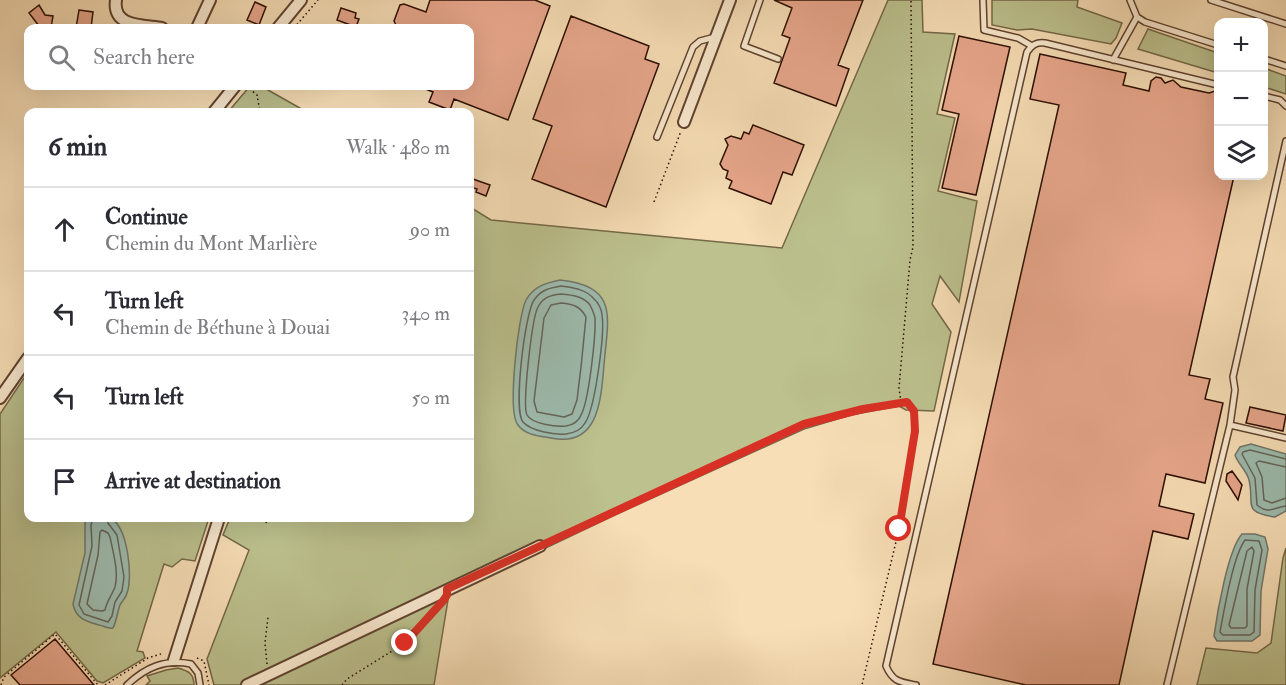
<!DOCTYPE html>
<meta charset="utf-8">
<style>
body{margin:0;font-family:"IM FELL Double Pica",serif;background:#f7f7f7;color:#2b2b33}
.controls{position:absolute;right:18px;top:18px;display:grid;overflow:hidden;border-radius:12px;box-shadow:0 6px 24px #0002}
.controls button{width:54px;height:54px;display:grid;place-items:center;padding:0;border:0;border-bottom:2px solid #e1e1e2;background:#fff;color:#2b2b33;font:30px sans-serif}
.stop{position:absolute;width:18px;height:18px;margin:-14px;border:4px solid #d93025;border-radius:50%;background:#fff}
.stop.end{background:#d93025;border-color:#fff;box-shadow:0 2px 6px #0008}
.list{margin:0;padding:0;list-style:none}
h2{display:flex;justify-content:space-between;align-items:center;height:78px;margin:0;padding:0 24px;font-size:26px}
h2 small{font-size:20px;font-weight:400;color:#7c7c81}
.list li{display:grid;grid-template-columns:39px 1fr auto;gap:18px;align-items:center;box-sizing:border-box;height:84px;padding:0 24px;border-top:2px solid #e1e1e2}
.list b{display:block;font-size:22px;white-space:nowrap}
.list p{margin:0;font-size:20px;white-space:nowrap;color:#7c7c81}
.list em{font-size:20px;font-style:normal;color:#7c7c81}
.icon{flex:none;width:33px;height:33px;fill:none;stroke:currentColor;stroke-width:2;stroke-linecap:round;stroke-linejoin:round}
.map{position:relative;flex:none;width:1286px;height:685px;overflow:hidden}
.search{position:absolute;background:#fff;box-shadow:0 6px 24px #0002;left:24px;top:24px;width:450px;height:66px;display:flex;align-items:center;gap:15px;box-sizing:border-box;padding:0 21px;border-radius:12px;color:#7c7c81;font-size:22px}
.panel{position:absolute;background:#fff;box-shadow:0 6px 24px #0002;left:24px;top:108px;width:450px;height:414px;border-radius:12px}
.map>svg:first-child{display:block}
.green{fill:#bcc18e;stroke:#746848;stroke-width:1.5}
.water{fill:#9dbcaf;stroke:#70766a;stroke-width:1.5}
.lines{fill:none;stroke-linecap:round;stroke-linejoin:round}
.shore{stroke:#646559;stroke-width:1.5}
.building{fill:#e8a78c;stroke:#2c0e03;stroke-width:1.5}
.service-casing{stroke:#5f4230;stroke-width:8}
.minor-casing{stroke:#5f4230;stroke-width:14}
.path{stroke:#2c0e03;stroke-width:1.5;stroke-dasharray:1.5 3;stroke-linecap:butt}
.service{stroke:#faead0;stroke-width:5}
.minor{stroke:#faead0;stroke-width:10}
.route{stroke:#d93025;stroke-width:8}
</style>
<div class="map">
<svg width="1286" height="685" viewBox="0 0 1286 685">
<rect width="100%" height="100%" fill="#f7deb6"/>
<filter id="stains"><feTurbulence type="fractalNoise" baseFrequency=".00333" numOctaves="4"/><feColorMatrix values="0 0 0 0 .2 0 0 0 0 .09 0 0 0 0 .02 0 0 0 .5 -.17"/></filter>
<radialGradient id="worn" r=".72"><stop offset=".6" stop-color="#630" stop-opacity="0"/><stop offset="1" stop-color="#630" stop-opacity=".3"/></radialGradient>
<path class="green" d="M888,0H922L923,32L955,34L937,114L955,118L938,191L977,201L959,302L940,276L932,304L951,332L934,411L906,410L899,406L851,415L804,429L615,515L449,594L434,685H214L207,659L249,550L223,535L230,518H470V207L491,220L782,248Z
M992,0H1078L1077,7L1122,23L1116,38L1111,44L1032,29L1017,30L992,25Z
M1148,29L1218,53V73L1138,49Z
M1264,68L1286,76V94L1264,87Z
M250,86H261L307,112H228Z
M28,372V518H209L195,561L182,559L172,567L164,564L137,651L143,652L145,658L103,683L97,681L56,632L0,678V414Z
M1286,548V685H1197L1206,648L1257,653L1271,643L1283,558Z
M178,668C189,671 194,674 194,685H146L150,681L147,676L166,670Z"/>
<path class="water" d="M560,280C613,286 610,310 605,354C601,391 603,449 551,438C539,436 525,435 518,425C507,412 518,316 526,300C534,286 546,283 560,280Z
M1251,444L1286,454V511L1275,517C1241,512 1255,504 1249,480C1247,471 1238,464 1235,455L1240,447Z
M88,518C95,517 105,516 111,519C128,527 133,578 127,593C126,598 122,601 120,605C117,613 117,620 113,628C107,629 105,626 99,625C86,621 76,619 73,604L85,553V523Z
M1242,534H1255L1265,537L1268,549L1261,591L1260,635L1252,641H1217L1214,636C1217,614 1228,549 1242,534Z"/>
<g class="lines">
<path class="shore" d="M561,286C573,288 586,289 594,299C598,302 602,310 602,315C605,333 595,409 585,423C581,430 574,433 566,434C554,435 531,431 523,422C513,410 525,313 534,300C541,290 549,288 561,286Z
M561,294C572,295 583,296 590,305C592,309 594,313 595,318C596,336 589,397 582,413C579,421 574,425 566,426C556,427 532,424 527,415C522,405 532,318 538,307C543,297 551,295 561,294Z
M561,303C573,304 580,306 586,317L581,367L577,400L572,414L564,417L537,412L534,401L544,318L551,305Z
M1286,459L1250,450L1243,452L1242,454L1255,478L1257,505C1269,515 1274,507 1286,506
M1286,467L1259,461L1256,463L1262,477L1264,500L1272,503L1286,498
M93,518L91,525L92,546L79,605L84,614L108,622L112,616L115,602L122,591L124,577L117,535L108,523L107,518
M102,530L108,533L110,537C113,552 119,572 115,587C112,595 107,601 105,610L102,611L93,610L87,604L98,555L100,532Z
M1245,540L1259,541L1262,550L1255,590L1254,632L1250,635H1223L1220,632C1224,611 1233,556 1245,540Z
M1252,547L1254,551L1247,589V626L1245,628H1231L1229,625L1247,551Z"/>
</g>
<path class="building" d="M430,0H535L550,6L508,120L454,99L450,110L429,102L433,92L418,86H470V28H404L396,25L394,21L400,5L404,4L426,12Z
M774,0H863L838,65L849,69L836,106L774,83L790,38L782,35L792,8Z
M255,2L266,7L259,25L247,20Z
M39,5L45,15L53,16L51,28L39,26L29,13Z
M341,8L356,13L355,18L359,19L356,27L337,20Z
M79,10L93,12L91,28H76Z
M571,16L649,46L645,59L659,64L606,207L532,179L552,126L533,119Z
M959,36L1010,47L976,195L942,188L959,114L942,110Z
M1040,54L1126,73L1123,85L1149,91L1151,81L1156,77L1161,78L1165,83L1173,80L1181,87L1209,93L1218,90V176H1234L1189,375L1210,379L1205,399L1223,403L1205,483L1166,474L1159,506L1194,514L1188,539L1153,531L1119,685H1026L933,664L1059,105L1030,99Z
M753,125L804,145L792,175L783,172L771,204L729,188L732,181L726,178L728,171L723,169L720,164L728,145L725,139L731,136L741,139L744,132L749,134Z
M470,178L490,185L486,196L476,192L477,189L470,187Z
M1250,407L1286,415L1283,431L1246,423Z
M1232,471L1242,485L1238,500L1226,481L1227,474Z
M55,639L94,685H20L11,675Z"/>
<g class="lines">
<g class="service-casing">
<path id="service" d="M760,0L744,46L778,59
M983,0L984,30L1018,38L1032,46
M1130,0L1137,17L1145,22L1218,45
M1211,0L1286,24
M1264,59L1286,66
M1113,60L1137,17
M1264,96L1280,100L1286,106
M657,137L693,47L700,41L715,37
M1230,425L1286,438
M127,685C146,667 165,659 191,664L198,673L200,685
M916,685C900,682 893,682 886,666L1027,52C1032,45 1036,42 1045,43L1218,85
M1167,685L1230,425L1235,390L1233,377L1286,141"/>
</g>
<g class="minor-casing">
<path id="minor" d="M116,0C112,27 142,25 162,28
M197,28L210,0
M278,28L301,0
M214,112L235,86
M684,122L730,0
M0,398L28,358
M174,660L219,518
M247,685L540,546"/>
</g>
<path class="path" d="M294,28L318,0
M246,86L257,95L260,112
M654,202L681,131
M901,402L899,388L910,260L913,247L911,0
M266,523L267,518
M549,542L804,424L863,409L907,402L914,411L915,431L899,529L862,685
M197,658L204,661L209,685
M267,664L265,643L268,617
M1,685L4,677L55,634L98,685
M105,685L148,658L164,653
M342,685L347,679L405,643L438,607"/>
<use href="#service" class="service"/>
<use href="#minor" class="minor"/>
</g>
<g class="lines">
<path class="route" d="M405,643L443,601L447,595V589L804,424L863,409L907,402L914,411L915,431L899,529"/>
</g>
<rect width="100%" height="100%" filter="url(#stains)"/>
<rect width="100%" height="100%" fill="url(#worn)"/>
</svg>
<div class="controls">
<button>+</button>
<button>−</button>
<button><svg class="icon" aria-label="layers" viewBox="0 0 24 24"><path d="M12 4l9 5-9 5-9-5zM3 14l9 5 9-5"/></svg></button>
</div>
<div class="stop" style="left:899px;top:529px"></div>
<div class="stop end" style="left:405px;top:643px"></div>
<div class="search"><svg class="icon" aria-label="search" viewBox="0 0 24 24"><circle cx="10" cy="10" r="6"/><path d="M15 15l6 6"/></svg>Search here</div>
<section class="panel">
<h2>6 min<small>Walk · 480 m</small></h2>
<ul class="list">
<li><svg class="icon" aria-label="ahead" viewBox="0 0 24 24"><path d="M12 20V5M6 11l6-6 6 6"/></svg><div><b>Continue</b><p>Chemin du Mont Marlière</p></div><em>90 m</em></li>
<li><svg class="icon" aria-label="left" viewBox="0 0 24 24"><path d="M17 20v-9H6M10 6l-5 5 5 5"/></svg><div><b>Turn left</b><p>Chemin de Béthune à Douai</p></div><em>340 m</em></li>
<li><svg class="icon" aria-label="left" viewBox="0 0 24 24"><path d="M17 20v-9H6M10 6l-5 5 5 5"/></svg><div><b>Turn left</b></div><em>50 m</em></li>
<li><svg class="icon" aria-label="arrive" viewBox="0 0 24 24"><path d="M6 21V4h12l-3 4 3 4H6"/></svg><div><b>Arrive at destination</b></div></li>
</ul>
</section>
</div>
